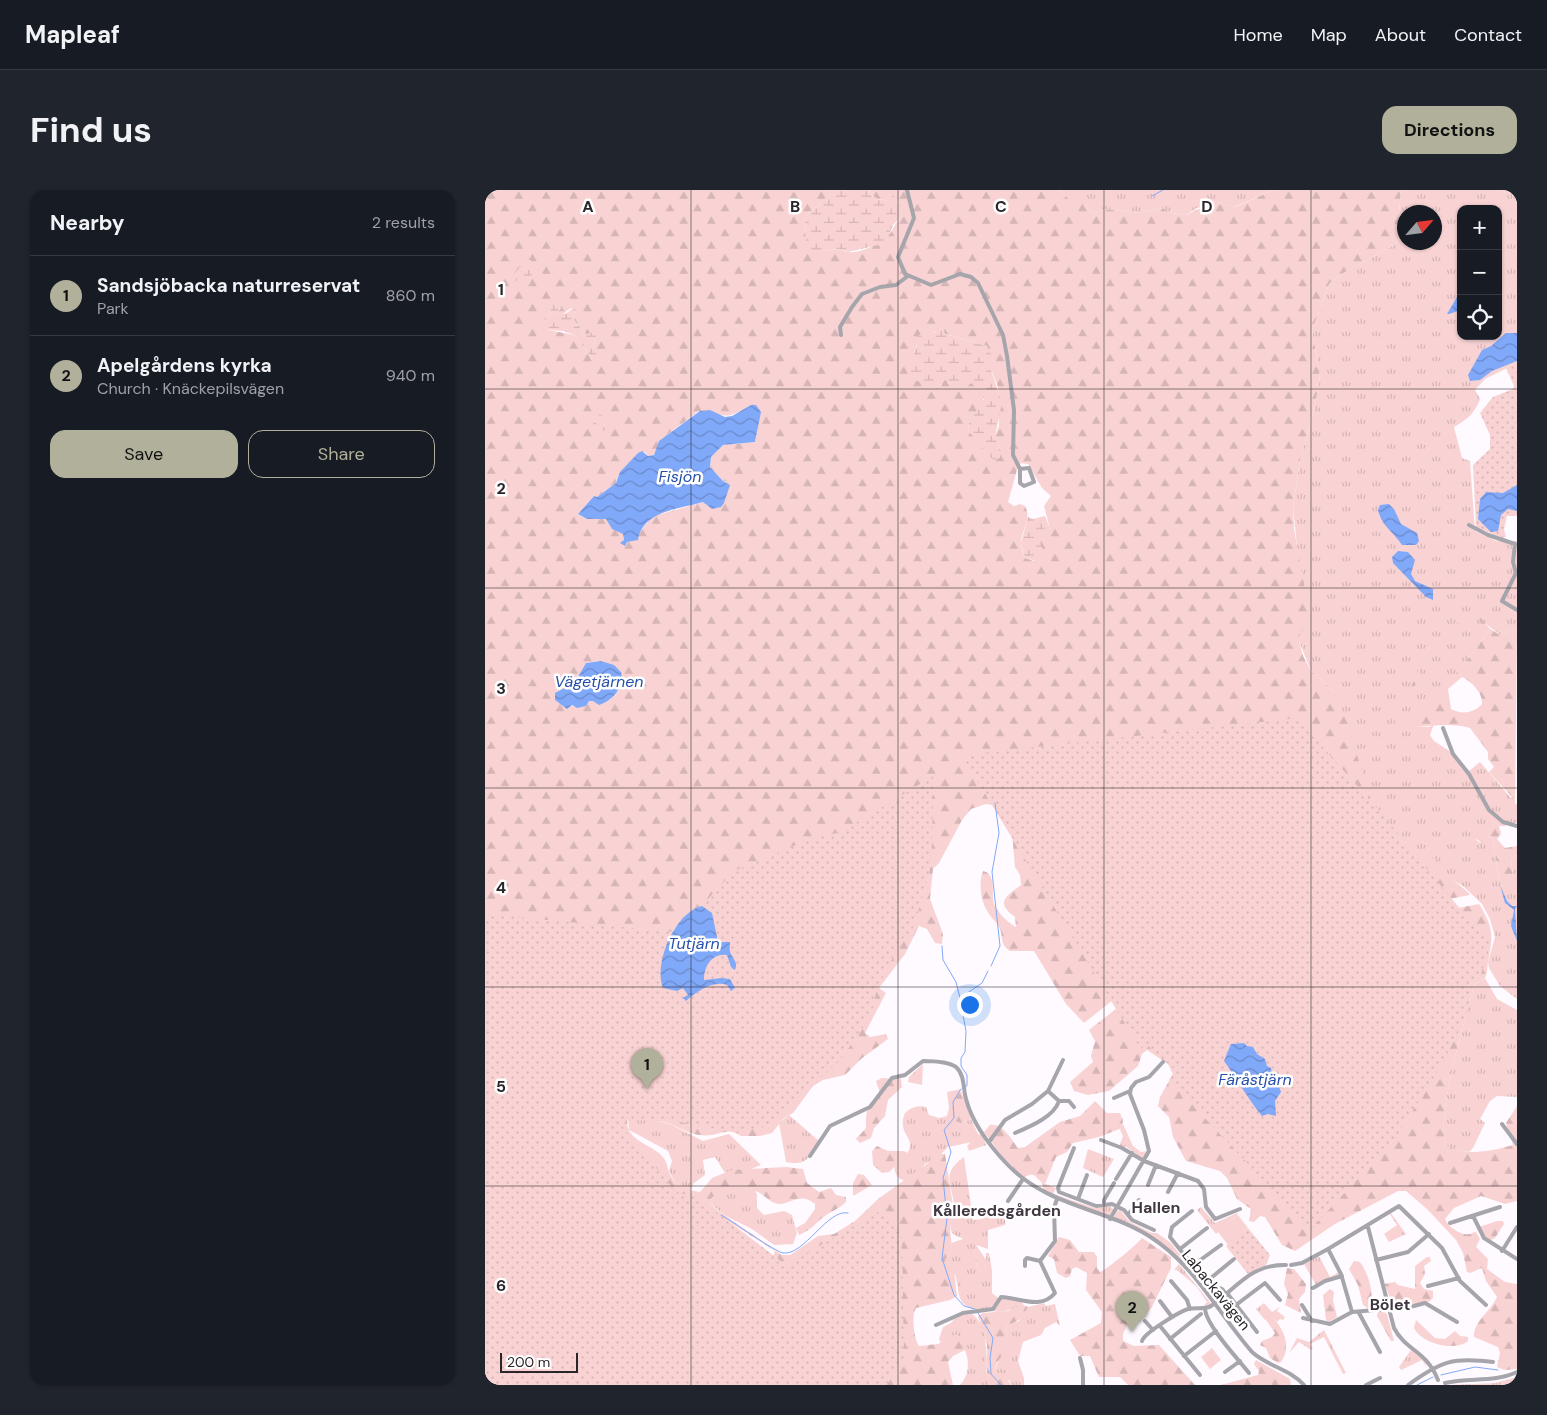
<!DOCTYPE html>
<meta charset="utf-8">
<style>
body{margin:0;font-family:"DM Sans",sans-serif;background:#20242c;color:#f1f3f6}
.controls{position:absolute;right:15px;top:15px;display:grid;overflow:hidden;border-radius:10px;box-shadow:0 1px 4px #0004}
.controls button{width:45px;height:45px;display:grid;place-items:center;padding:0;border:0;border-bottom:1px solid #363941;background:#171b24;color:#f1f3f6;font:25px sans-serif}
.compass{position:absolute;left:912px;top:15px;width:45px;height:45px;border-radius:50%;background:#171b24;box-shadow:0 1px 4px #0004;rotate:62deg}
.scale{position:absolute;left:15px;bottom:12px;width:78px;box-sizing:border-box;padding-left:5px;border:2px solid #29252a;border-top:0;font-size:14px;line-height:18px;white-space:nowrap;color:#29252a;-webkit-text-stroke:4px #fff;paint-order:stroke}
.you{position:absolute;left:484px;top:814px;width:18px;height:18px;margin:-12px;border:4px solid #fff;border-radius:50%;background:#1a73e8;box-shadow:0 0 0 8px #1a73e833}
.badge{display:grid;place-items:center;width:32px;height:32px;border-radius:50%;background:#b1b09a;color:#111;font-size:16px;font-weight:700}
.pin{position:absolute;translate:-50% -41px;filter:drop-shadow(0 1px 2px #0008)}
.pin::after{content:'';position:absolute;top:26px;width:18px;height:15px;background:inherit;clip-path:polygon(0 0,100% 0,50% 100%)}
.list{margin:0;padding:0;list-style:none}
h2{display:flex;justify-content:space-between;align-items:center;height:65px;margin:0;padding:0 20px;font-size:21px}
h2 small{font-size:16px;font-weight:400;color:#9ea1a6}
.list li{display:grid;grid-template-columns:32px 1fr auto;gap:15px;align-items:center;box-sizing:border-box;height:80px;padding:0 20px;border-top:1px solid #363941}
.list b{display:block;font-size:19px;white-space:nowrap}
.list p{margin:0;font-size:16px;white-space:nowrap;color:#9ea1a6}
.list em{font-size:16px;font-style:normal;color:#9ea1a6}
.actions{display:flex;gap:10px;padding:15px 20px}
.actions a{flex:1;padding:11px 0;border:1px solid #b1b09a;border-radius:15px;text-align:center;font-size:18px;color:#b1b09a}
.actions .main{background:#b1b09a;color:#111}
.icon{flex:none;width:28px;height:28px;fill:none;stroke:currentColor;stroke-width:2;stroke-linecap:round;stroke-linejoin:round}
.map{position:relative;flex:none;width:1032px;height:1195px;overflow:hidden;border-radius:15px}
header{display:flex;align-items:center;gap:30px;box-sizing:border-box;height:70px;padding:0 25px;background:#171b24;border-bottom:1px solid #363941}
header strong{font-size:24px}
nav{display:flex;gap:28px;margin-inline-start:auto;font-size:18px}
.intro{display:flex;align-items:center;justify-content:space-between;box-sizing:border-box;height:120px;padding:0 30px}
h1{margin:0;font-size:35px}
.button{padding:12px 22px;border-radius:15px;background:#b1b09a;color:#111;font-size:18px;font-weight:700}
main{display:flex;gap:30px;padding:0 30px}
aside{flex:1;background:#171b24;border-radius:15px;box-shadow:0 1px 4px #0004}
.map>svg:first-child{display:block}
.grass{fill:url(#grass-tufts);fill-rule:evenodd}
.forest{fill:url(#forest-firs);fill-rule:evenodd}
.wetland{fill:url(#wetland-marsh)}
.park{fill:url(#park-dots)}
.garden{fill:#f9d3d3}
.water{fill:url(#water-waves)}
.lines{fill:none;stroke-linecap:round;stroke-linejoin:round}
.stream{stroke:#81a9f9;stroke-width:1}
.minor{stroke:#a6a5ac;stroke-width:4}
.grid{fill:none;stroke:#29252a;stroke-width:1;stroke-opacity:0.55}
.labels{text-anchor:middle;stroke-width:5;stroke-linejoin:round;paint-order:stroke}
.street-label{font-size:15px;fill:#29252a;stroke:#fff}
.water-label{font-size:16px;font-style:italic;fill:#254faa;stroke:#fff}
.neighbourhood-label{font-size:16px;font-weight:bold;fill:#3f3640;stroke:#fff}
.grid-label{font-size:16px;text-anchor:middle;font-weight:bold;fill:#29252a;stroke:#fff;stroke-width:5;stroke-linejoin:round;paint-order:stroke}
</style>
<header>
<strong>Mapleaf</strong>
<nav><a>Home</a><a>Map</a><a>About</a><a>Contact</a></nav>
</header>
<div class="intro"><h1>Find us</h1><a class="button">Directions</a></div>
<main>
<aside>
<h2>Nearby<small>2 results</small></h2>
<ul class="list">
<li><span class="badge">1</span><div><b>Sandsjöbacka naturreservat</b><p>Park</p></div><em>860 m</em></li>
<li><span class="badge">2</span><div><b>Apelgårdens kyrka</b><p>Church · Knäckepilsvägen</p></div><em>940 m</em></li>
</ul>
<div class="actions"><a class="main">Save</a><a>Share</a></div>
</aside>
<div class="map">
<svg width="1032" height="1195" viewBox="0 0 1032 1195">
<defs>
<pattern id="grass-tufts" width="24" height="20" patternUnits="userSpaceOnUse" patternTransform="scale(1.25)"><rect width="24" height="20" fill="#f9d3d3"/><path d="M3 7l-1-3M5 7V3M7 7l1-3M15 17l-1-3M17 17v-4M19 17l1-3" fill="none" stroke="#d5b5b5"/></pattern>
<pattern id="forest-firs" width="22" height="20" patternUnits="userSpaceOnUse" patternTransform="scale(1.25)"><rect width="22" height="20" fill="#f9d3d3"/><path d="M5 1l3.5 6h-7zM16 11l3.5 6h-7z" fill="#d5b5b5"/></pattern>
<pattern id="wetland-marsh" width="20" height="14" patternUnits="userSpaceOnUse" patternTransform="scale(1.25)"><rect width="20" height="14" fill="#f9d3d3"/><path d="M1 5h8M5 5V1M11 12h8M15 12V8" fill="none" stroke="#d5b5b5"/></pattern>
<pattern id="park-dots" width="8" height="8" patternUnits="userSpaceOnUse" patternTransform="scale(1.25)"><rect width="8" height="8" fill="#f9d3d3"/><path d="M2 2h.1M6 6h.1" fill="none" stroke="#d5b5b5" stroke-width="1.8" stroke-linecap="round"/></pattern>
<pattern id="water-waves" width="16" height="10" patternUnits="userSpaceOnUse" patternTransform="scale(1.25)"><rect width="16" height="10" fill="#81a9f9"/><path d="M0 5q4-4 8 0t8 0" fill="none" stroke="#6a89ca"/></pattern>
</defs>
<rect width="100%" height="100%" fill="#fefaff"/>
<path class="grass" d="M574,0H789L749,17L734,13L712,18L701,25L687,23L677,18L655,23L619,19L610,23L605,22L602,14L584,9Z
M916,0H1032V173L1000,189L990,200L995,209C989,224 983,229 969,237L977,268L985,271L990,341L1011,351H1032V439L1015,445L997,431L1004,440L986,465L929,536L944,537L949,534L945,545L949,551L969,564L983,582L995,572L1032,615V633H1023L1020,636H1014L1008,631L1005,639L998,641L991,650L996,653L1002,648L1008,647L1014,690L1028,687L1026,670L1032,665V809L1015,796L1004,778L1003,772L1010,747L1005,729L997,714L978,696L927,667L887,614L848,501L826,481L814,451L812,357L808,317L815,270L829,221L835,186L827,140L844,94L853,86L909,55L919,43V52H949V22H919V34L914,22ZM976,19H1013V146H976Z
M1000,788L1012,809L1032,820V907L1012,906L1005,911L995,929L1000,933L988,958L984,962L970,960L963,957C947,935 982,825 989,795Z
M438,874L437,895L423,892L424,887Z
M476,899L467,922L476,933L486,929L493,944L487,952L463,957L450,970L440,974L435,981L421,991C413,990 408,982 410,975C444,948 409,950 420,923C426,917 433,915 441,917L444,925L454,928L462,926L464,918L462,902Z
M304,925L334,951C323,968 323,976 301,972L294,933Z
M143,927L164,928L187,935L218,951L244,944L276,975L266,979L240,983L230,967L218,970L220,985L209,993L205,1001C193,999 189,990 184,981L187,971L183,961L144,940Z
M638,934L648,956L656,962L663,961L658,969L640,956L639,958L634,957L638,946L635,940Z
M603,959L629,969L618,987L598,978Z
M479,967L488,1030L497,1029L493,1020L506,1017L520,1029V1035L503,1040V1059L491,1055L489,1064L493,1080L499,1081L501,1075V1063H504L507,1080V1103L513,1108L537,1112L538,1114C525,1121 516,1124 502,1120C496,1118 489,1121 483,1117C470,1110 475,1094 469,1083C467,1078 462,1075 460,1070L467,1059L466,1053L478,1049C474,1046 467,1046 466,1040C464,1034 469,1027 469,1021C470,996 453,985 479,967Z
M557,993L571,998L568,1004L610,1018L625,1016L629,1020L622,1028L559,1000Z
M258,998L270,1000L272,1005V1018L279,1025L299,1021L307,1025L312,1043L308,1054L289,1055L267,1039L239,1025L225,1013L227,1007L248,999Z
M716,1017L730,1033L752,1023L753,1025L731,1044L712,1020Z
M635,1020L645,1032L667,1043H672L686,1053L723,1101L686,1061L629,1027L632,1021Z
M905,1022L921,1044L904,1052L899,1044L912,1035L904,1023Z
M834,1066L845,1087L854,1082L855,1085L831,1095L819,1074Z
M694,1074L724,1111L726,1115L718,1117L722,1112L711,1096L692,1080H689Z
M559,1113L561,1116L570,1114L575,1136L571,1132L560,1138L556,1145L538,1152L533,1171L539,1188V1195H526L525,1191L509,1181L523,1151L521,1138L524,1134L534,1131L543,1117Z
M779,1113L787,1122L795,1117L792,1121L800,1127L798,1130L795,1129L792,1132L788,1128L780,1130L771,1119Z
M487,1124C505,1137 500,1161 501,1180C502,1185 505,1189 504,1195H475C489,1180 482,1159 472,1145L456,1153L454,1149L458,1137L466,1133L469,1129L476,1125Z
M839,1140L861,1183L858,1184L839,1147L825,1154L828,1159L826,1160L814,1152L804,1163L812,1148L824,1152Z
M727,1158L736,1170L725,1179L716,1167Z
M926,1160L939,1170L942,1178L937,1170L916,1180L914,1177Z
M1032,1187V1195H965L1010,1193Z"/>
<path class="forest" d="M0,0H348L340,10L320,26L321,49L336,61L356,59C369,69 397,53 406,42C409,37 412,31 417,26L413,11C402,9 389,13 384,0H574L584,9H596L602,14L605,22L610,23L619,19L655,23L677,18L687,23L701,25L724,14L734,13L750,17L789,0H916L914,22L919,34V43L909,55L853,86L844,94L827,140L835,186L829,221L815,270L808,317L809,339L826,432L815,442L814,451L818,466L826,481L848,501L862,532L887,614L929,667C955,664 952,672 967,689C973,695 980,698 985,705L744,751L672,775L599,833L581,814L549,761H525C514,754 519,747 514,737C512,732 507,729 504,724C496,713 493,694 498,681C512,684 506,704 509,714C512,722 524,734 531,737L530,727C509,712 522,706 536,695L535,685L530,677L527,643L507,615L501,614L486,619L477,630L454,673L448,679L445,709L458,744L457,754L450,753L442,739L434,736L420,764L394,798L401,803L380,843L385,847L401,844L403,849L376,869L360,885L338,890L328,896L308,923L299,928L287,943L275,946H256L246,941C235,942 227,947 215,945C204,944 196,938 185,934C171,929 158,928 143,927C137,949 165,954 176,965C180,969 182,973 183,979C188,995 200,1000 215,1002L227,988L247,980L301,977L318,979L322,993L334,1002L346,998L351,1005L361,1007V1012C355,1018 347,1021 340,1026C330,1033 328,1039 314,1045L311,1038L320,1033L330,1019V1014C316,1002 308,1013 294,1014C285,1013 281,1006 273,1002C255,993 243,1004 227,1007L225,1013L232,1020L297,1065H305L333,1046L349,1044L370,1031L393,1009L456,964H460L469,1022L465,1038L467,1059L460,1070L469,1081L472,1106L465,1110L431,1118C426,1125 429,1149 434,1156L453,1154L469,1145L479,1147L480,1160L468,1166L463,1172L468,1195H247L290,1061L240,1029L229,1024L0,1195ZM66,112L76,118L72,123L75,126L86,118L91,119L89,130L100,144L112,145L108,158L112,163L109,172L90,145L63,140L57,131L66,122ZM450,141L502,156L505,177L513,197L514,236L510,246L516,261L491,249L483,240L484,233L499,212L495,201L487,193L472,196L464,194L462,189L458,190L456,196L428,165L432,154ZM266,215C274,224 274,241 270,252L238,255L226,267L225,277L238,291L242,292L224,317L219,312L172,325L166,328L148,351H142L140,356L138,344L126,336L121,329H102L93,324L109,306L112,307L131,293C133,281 150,267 160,262L163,266L169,265L183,244L214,221C244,224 237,232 266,215ZM536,273L543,274L557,298L566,306L559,316L564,335L557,339V362L549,371L540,368C539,364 536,357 536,352C537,339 547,329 540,316L535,314L529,316L523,312L532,280ZM116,471L125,474C128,479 134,486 136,492C137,503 122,513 114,514L109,511H104C96,522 87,515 76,513L72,502L90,492L101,473ZM206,721L175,791L189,739Z
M993,425L1005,439L1015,445L1032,439L1030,616L1025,611L1027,607L1004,582L1009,577L1003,569V562L985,538C965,532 948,537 928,536L986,465L1004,440L991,427C979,433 968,438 954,434L945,439L932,492L906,539C922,503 939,479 944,438L955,432C969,439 979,430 993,425ZM977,487C987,492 998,503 997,514C989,523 977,525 966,519L963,499Z
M1008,631L1014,636L1016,644L1012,649L1020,658L1032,656V665L1026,670L1028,687L1024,695L1014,690L1008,647L1002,648L997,653L989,647L993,642L1005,639L1003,635Z
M994,714C1009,738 1008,746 1003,772C1002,778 1003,782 1000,788L989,795C982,825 947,935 963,957C982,966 1009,961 1028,955L1021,933L1032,916V1011L1020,1014L996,1006L969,1018L960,1029C963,1036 975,1046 984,1044C986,1044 989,1042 991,1042L995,1049L991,1057L1003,1069L1002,1079L1020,1092L1032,1094V1179L1020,1180L1012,1177L1015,1163L1013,1157L989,1147C988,1132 1006,1121 1012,1107L1001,1091L997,1078L985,1083L982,1082L978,1063L971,1050L942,1019L921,1001H913L850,1034L810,1061L797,1055L780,1027L775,1026L769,1032L764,1031L766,1019L752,1009L742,988L735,981L701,971L688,947L684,927L673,916L675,907L688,884L683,874L662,860L657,864L653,876L624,901L603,905L589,901L585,892L608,872L606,866L610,851L604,840L677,783L747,761Z
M397,888L416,889L417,897L403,910L400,926L389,938L386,948L375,953L371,949L381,938C381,916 382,919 395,903L391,891Z
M476,901L486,929L476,933L468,930C465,920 469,909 476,901Z
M610,911L622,923H635L638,930L637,938L614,947L588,953L582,962L571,967L560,994C550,990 551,979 539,988L520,970L499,942L505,935C518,933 526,949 533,958L540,957L575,932L595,926Z
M493,944L497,945L501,955L484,961L482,956Z
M392,956L403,961H419L424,964L404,982L397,983L388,975L387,961Z
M373,984L379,985L387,995L368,1006V993Z
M1012,1031H1018L1019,1034L1010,1048L1004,1051L994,1037Z
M574,1047L585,1050L594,1062H609L612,1067V1078L615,1082C620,1081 655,1052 657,1048L686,1067V1078L667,1117L655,1131L643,1133L638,1144V1151L649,1156L674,1155L710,1195H643L635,1187H614L605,1166H595L585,1150L616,1133L617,1122L601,1100L602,1083L591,1077L587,1079L585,1086L581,1088L572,1083L569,1069L563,1066Z
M491,1055L502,1071L499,1081L493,1080L489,1064Z
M942,1067H945L946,1071L939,1076L940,1084L935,1093L939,1099L948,1101V1108L941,1114L909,1117L899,1094L910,1092L913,1095L930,1099V1076Z
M869,1071L875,1072C883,1083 891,1106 884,1119L878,1115L873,1095L864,1079Z
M802,1078L809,1079L821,1094L820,1102L814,1109L816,1123L800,1115L803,1104L799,1094Z
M845,1099L849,1102L848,1110L852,1127L844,1132L841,1130L838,1105Z
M537,1114L543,1117C534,1133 538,1127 522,1136C520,1142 524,1145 523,1152C521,1163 511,1171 509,1181L512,1183H519L526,1195H504L501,1174L502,1154L493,1126L498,1123L523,1121Z
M898,1120L902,1124L909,1151H906L892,1126L893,1122Z
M786,1126C799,1138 807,1157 796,1172L793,1173L785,1168L781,1158L775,1155L777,1151L787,1147L790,1143L781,1130Z
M931,1130L950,1148L960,1149L970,1141L975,1146L983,1147V1151C970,1162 937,1154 929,1138Z
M771,1170L805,1189L806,1195H736L773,1185L774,1181L769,1174Z"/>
<path class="wetland" d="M348,0H384C387,9 396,11 404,10L408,5L415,16L417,26L408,35L403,47L393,55L363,62L356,59L325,62L321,55L320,26L334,15Z
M41,70H46L49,81L44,91L34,93L30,90V83Z
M71,109L77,115L72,123L74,125L82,123L89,117L91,119L89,130L100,144L107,143L112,145L108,158L114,164L115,170L109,172L90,145L78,141L49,139L50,134L57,131L66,122V112Z
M458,137L460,144L502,156L508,169L505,177L517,213L510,246L516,261L515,268L509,270L505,267L483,240L484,233L499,209L487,193L468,198L461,189L451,199L428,189L422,182L432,155L429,149L437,143L444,145Z
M112,224L117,225V228L122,232L120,241L112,240L108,234L109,226Z
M560,326L564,336L557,340V362L551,371L540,368L536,353L543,327L548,329Z"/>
<path class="park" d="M1032,173V326H1022L1019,339L1021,347L1017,348L991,337L988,275L1005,259V245L995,223L1008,207L1028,199L1029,196L1021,178Z
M812,528L892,618L995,743L1006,745V754L996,784L989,790L981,827L956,876L909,950L825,1040L684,890L690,880L660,853L656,860L479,569V565Z
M448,586L447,663L444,685L435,716L427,740L417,750L392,799L386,826L356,869L287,935L252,943L190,931L132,930L191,1002L212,1007L301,1075L393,1022L417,1043L419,1167L402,1195H0V724L210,744L222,710L249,681L325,649L356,642Z
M763,1038L785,1065L781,1075L763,1084L741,1056Z"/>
<path class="garden" d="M753,1025L763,1038L743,1055L733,1042Z"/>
<path class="water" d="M976,90V120L964,124H962L972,107Z
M1021,143H1032V171L1007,181L995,190L985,191L983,185L997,160L1006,156Z
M266,215H271L276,222L270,252L238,255L226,267L225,277L238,291L245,295L239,313L236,317L227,319L218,312C196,319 158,320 153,350L142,352L140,356L135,353L139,350L138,344L127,339L121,329H102L93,324L109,306L112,307L131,293L135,282L153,263L157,261L163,266L169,265L174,251L215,221L225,220L240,227L247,226Z
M1032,295V321L1023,319L1016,325L1013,341L1006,342L993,329L995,309L1001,302L1018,303Z
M904,314L909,319L916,334L932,343L934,351L931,355H917C909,342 897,337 893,320L895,315Z
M913,361L923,362L930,370L926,384L930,391L948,399V410L941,407L908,373L907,367Z
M116,471L129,475L136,482C140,498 127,511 114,515L108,511H104L101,516L92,518L87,515L82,519L70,510V503L90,492L101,473Z
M1015,695L1022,711L1027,716H1032L1030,719L1032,751L1026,736L1029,720L1020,713Z
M217,716L227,723L233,752H245C245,755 244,761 246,764C249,771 253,772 250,780L246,777L242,765C227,763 219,776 219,790L237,788L245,789L250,798L246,801L242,795C228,790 211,802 201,811L198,808L203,805L198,798L192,801L178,798C168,774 190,722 217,716Z
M759,853L762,856L768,857L772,864L780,869L782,876L786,878L788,889L793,893L796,902L790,911L791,926L783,924L777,926C763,909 752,889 739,871L746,854Z"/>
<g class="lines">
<path class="stream" d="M667,6L678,0
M457,756L458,770L471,792L475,808
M506,776L515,756L507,682L514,643L510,613
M476,818L475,808L497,793L503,781
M477,820L481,841L480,862L476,868V876L482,885V895L480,898
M476,899L468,912L469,928L459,940L466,962L458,988L462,1028L457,1068L469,1105L479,1116L490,1119
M236,1025C247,1031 289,1061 298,1063C319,1066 343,1018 363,1023
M493,1123L508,1148L505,1168L506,1184L516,1195
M956,1185L990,1177L1013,1180
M932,1195L948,1187"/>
<path class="minor" d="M422,0L429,28L413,67L420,84L446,95L475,84L486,87L493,93L518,145L522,166L529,220L528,265L535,279V293L539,296L549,292L544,278L535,279
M356,145L355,137L367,117L377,104L395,97L411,95L423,86
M984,335L1003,345L1030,354L1028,372L1031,383L1017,411L1032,420
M958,538L968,564L984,584L1004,620L1018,632L1032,636
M563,901L574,911H584L589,917
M629,908L645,901
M1017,934L1032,954
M530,943C544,937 569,927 574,911
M616,950L637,958L659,971L713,991L719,999L721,1017L730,1029L755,1019
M504,952L520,930L547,914L563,901L578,870
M589,958L573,998L574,1002L611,1016L627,1014L639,1020L647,1030L669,1040
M325,966L345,936L385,917L407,888L420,885L438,871C447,871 464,872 471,877C480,885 478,899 481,909C487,932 505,956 521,973C562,1017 617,1017 664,1046C709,1074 733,1123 767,1162C782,1176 805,1179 819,1195
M631,989L647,963
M663,995L671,975
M683,1002L693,983
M593,1009L602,985
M523,1011L538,989
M619,1015V1010L629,993
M707,1021L687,1037L685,1047L721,1092L737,1099L741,1104
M643,1025L654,1010
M988,1026L999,1048L1032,1069
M625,1029L664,961L659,940L645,904L646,898L651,892L664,887L678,872
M965,1033L1015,1017
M883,1037L909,1138C921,1161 942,1161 953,1190
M695,1059L722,1038
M843,1059L856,1084L867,1122
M1017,1061L1032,1037
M891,1070L923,1062L944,1044
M806,1075L817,1073L843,1059L914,1016L957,1058L975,1091L1001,1115
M540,1076V1070L542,1068L555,1071
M707,1076L736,1055
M686,1091L702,1110L705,1119
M721,1092L749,1069
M943,1096L974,1088
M828,1098L840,1091L857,1086
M742,1103L772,1142
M675,1111L687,1127
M751,1115L780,1093L795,1110
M817,1115L827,1131
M720,1118C720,1134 753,1169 764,1183
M874,1123L895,1162
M818,1128L845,1134L867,1122L925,1117L940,1113L972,1132
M660,1131L668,1140
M451,1135L478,1123L508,1119L516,1107C535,1108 556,1120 570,1103L555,1071L570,1051L569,1018L572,1009
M675,1136L715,1185
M685,1149L716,1124
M657,1151C659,1143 694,1122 703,1119C710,1117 720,1120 726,1116C752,1098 765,1074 801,1075
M699,1166L731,1141
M595,1168L598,1180V1195
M740,1182L755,1171
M960,1193C984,1187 1009,1193 1032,1182
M881,1195L895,1188
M923,1195C956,1171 968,1167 1008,1172"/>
</g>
<path class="grid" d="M206,0V1195M413,0V1195M619,0V1195M826,0V1195M0,199H1032M0,398H1032M0,598H1032M0,797H1032M0,996H1032"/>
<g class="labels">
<g class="street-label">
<text transform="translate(731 1100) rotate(51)" y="5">Labackavägen</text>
</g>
<g class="water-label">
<text x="195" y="292">Fisjön</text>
<text x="114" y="497">Vägetjärnen</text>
<text x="209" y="759">Tutjärn</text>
<text x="770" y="895">Färåstjärn</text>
</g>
<g class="neighbourhood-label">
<text x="671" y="1023">Hallen</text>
<text x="512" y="1026">Kålleredsgården</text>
<text x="905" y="1120">Bölet</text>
</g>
</g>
<g class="grid-label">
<text x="103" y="22">A</text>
<text x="310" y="22">B</text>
<text x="516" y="22">C</text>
<text x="722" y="22">D</text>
<text x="16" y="105">1</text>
<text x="16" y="304">2</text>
<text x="16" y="504">3</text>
<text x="16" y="703">4</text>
<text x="16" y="902">5</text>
<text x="16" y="1101">6</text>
</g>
</svg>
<div class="controls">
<button>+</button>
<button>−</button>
<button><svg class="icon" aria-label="locate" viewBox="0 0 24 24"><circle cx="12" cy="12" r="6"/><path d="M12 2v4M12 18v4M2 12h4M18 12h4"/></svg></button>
</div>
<svg class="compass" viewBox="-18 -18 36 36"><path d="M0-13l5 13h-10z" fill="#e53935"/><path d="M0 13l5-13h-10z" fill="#9ea1a6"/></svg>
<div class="scale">200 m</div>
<div class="you"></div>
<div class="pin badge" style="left:162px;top:899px">1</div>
<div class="pin badge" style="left:647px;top:1142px">2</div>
</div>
</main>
